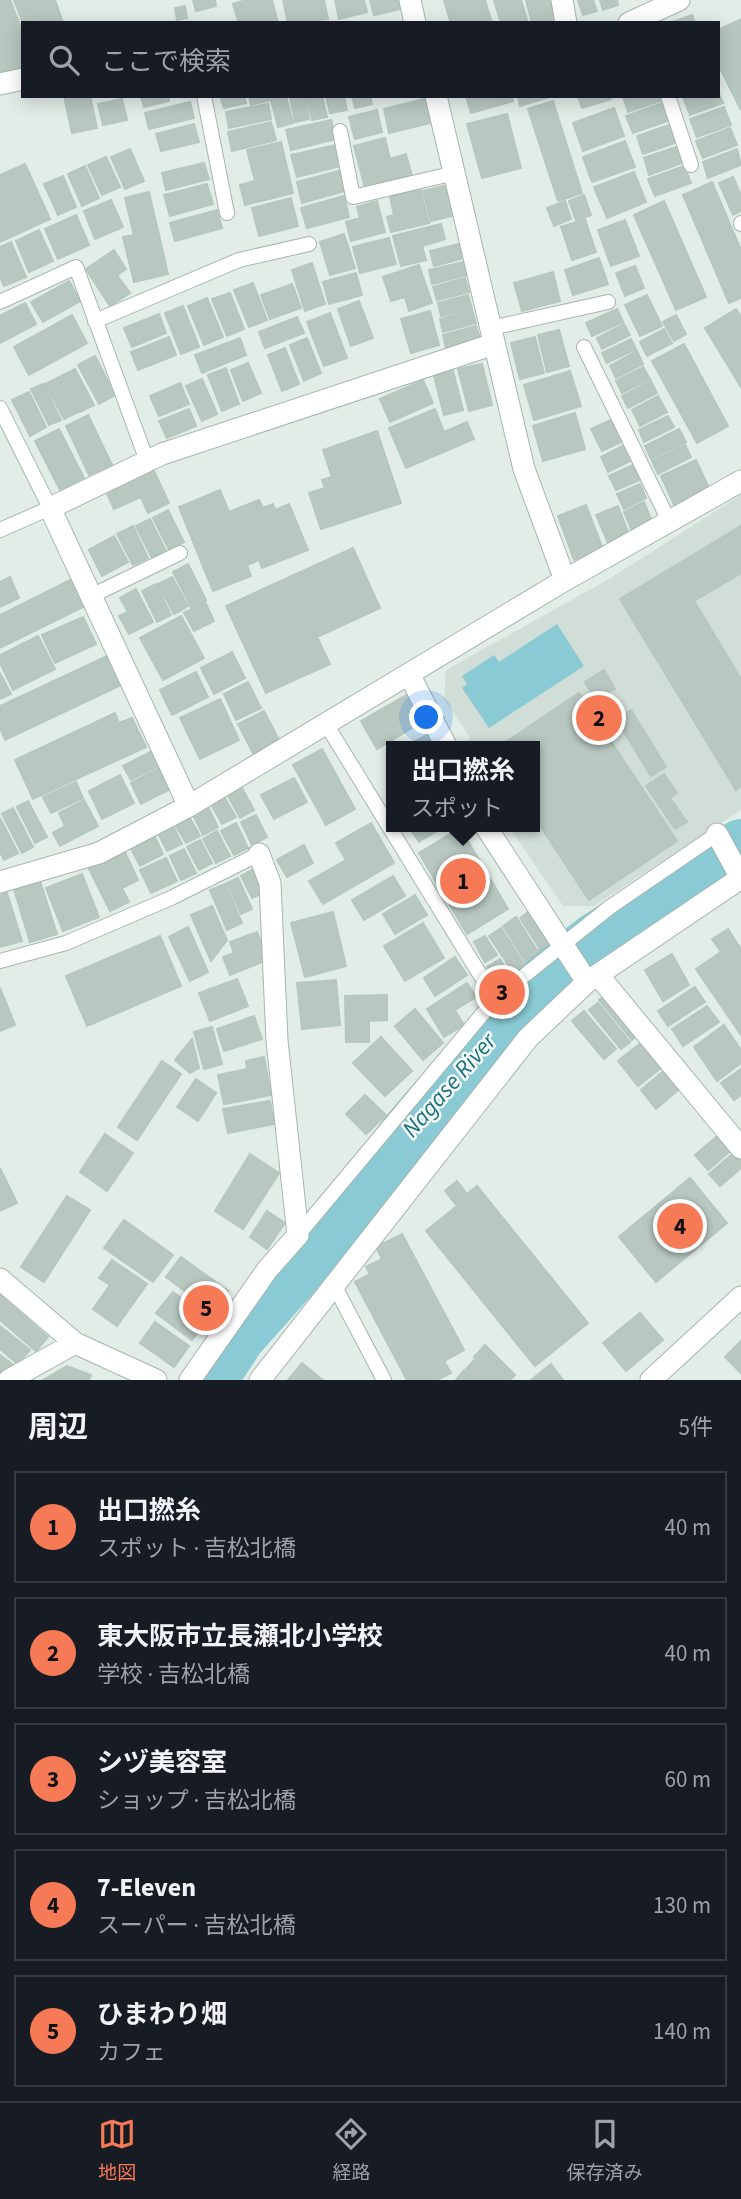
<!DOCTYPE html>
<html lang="ja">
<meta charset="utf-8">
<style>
body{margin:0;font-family:"Source Sans 3","Noto Sans JP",sans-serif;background:#20242c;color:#f1f3f6}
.you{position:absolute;left:427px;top:718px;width:24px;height:24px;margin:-18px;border:5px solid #fff;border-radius:50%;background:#1a73e8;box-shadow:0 0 0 10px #1a73e833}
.badge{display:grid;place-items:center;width:46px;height:46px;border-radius:50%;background:#f77a57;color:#111;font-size:23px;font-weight:700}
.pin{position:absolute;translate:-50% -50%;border:4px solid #fff;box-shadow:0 2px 7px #0006}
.popup{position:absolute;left:386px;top:741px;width:154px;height:91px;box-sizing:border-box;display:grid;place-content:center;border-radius:0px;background:#171b24;filter:drop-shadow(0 2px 5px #0005);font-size:23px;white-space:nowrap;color:#9ea1a6}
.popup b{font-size:26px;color:#f1f3f6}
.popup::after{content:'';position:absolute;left:50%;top:100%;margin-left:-14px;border:14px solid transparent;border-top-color:#171b24}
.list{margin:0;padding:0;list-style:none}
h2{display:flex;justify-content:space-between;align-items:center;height:91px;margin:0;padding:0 28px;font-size:30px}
h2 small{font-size:23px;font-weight:400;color:#9ea1a6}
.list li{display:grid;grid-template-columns:46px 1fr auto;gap:21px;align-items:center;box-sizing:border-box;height:112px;margin:0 14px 14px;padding:0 14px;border:2px solid #363941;border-radius:0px}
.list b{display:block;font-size:26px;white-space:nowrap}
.list p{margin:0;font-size:23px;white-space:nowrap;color:#9ea1a6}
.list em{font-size:23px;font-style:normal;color:#9ea1a6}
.icon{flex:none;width:38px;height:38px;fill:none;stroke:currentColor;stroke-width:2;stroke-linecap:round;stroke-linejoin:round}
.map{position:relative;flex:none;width:741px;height:1380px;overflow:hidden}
.search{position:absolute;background:#171b24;box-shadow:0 4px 18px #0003;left:21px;right:21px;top:21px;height:77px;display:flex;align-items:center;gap:18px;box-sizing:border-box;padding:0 24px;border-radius:0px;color:#9ea1a6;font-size:26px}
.sheet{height:721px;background:#171b24}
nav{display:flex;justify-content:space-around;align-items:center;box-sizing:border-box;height:98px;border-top:2px solid #363941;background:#171b24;font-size:19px;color:#9ea1a6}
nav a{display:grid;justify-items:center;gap:4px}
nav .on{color:#f77a57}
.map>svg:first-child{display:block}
.built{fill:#d1ddd7}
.water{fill:#89cad4}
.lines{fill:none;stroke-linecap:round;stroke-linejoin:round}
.river{stroke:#89cad4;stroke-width:54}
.building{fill:#b8c8c1;stroke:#b5c7bf;stroke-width:2}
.lane-casing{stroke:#a5b5af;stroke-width:16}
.street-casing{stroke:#a5b5af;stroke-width:23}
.lane{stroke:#fff;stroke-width:14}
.street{stroke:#fff;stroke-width:21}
.labels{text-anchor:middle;stroke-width:5;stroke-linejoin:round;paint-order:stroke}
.water-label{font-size:24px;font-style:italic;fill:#19707e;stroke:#f4f9f6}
</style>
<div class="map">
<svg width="741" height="1380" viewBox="0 0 741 1380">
<rect width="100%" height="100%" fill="#e3ede8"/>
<path class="built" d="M741,495V810L594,906H563L509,827H535V746H469V736L444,699L446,670L609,579Z"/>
<path class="water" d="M557,624L584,666L489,728L462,688L467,684L462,676L494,655L499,662Z"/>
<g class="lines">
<path class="river" d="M210,1380L239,1336L324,1241L407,1133L495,1031L557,969L595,940L741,846"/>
</g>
<path class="building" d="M0,0H10L23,33V67L0,76Z
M14,0H55L63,23H23Z
M193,0H215L216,6L196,11Z
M246,0H272L278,23H239L233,4Z
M283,0H324L328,19L288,23Z
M335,0H364L367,12L339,19Z
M370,0H403L405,8L374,15Z
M485,0L492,23H451L444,1Z
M494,0H521L528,23H501Z
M526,0H553L559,23H532Z
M578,0H593L597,11L583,15Z
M600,0H617L618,5L603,10Z
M185,6L187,18L177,20L175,8Z
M692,15L695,23H670Z
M741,19V110L718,64V30Z
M718,92L723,103L690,115L683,97L718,96Z
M64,96H90L97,128L72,133Z
M141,96H168L169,101L144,107Z
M220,96H244L246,103L224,108Z
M249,96H269L270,100L251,105Z
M270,96H286L293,123L278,127Z
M290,96H305L309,119L295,122Z
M307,96H322L327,117L312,120Z
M326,96H344L347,110L330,113Z
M352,96H370L372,104L355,108Z
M466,96H512L513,101L471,113Z
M518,96H553L520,106Z
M578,96H610L611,99L582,108Z
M623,96H661L662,100L628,112Z
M428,98L434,122L389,133L384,109Z
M122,99L127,120L103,125L98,104Z
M553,101L582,193L558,201L528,109Z
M190,102L194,118L149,129L145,113Z
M662,103L668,121L633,133L626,116Z
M268,104L271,119L229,128L226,112Z
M724,107L731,125L697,137L690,119Z
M614,108L624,136L583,151L573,123Z
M377,110L382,132L355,139L349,117Z
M507,114L521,168L482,178L467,124Z
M331,120L336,139L291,150L286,130Z
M271,122L276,140L232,151L228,132Z
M194,124L199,142L161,151L156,134Z
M669,125L675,143L643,154L637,136Z
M730,128L737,145L703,158L696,141Z
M385,138L390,159L406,154L412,176L365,188L354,146Z
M625,141L635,167L592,182L583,157Z
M281,142L293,193L245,205L240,185L255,181L247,150Z
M336,145L340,166L297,177L291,155Z
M676,147L682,163L649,175L644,158Z
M130,149L144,181L125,189L111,157Z
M737,149L741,165L708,178L703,162Z
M106,157L120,187L102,195L88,165Z
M204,163L209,179L166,190L162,173Z
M25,164L50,219L0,242V175Z
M85,166L99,198L82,206L68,174Z
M684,166L691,183L655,196L648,179Z
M342,170L348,190L302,203L297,182Z
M634,172L646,202L607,218L594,187Z
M63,176L76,207L58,215L44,184Z
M733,177L741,195V211L733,215L719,183Z
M712,182L741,250V298L729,303L683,195Z
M207,184L213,204L170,216L164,195Z
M448,185L456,215L431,221L423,191Z
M420,189L429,223L391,232L387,217L394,215L390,196Z
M149,192L168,274L134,282L123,237L134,235L125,198Z
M584,195L591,215L576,220L569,201Z
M344,196L349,217L307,228L301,208Z
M291,198L298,226L259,236L252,208Z
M111,200L123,227L95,239L84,211Z
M377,201L385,232L351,241L346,222L360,218L357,207Z
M565,201L571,219L554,226L547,208Z
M664,201L706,297L676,310L634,215Z
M217,210L222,228L175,241L170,223Z
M76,215L89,245L58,259L45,229Z
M585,219L596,252L572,260L561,227Z
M625,220L639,256L611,266L598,230Z
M441,224L445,239L422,246L426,260L401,266L393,236Z
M39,230L53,261L29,272L16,241Z
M344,234L355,268L330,275L320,242Z
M389,238L396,264L360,273L353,247Z
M11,242L26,277L4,286L0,277V247Z
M459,244L464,258L434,266L430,251Z
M114,250L126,269L117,275L130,293L110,306L86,269Z
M599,258L608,284L573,295L565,270Z
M464,262L467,275L432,284L429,270Z
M312,263L325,304L305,311L292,270Z
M419,265L432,303L409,311L405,297L391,301L383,277Z
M635,266L644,288L625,296L616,273Z
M553,272L560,301L522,311L514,283Z
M356,273L362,295L329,304L323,282Z
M465,278L469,292L437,300L433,287Z
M69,281L80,301L43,322L31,302Z
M253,283L267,320L249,327L234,290Z
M292,284L301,308L270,319L261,295Z
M230,293L244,329L227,336L212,299Z
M468,295L472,308L441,316L438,303Z
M647,295L662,326L640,336L625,305Z
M207,298L223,337L204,345L188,306Z
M359,301L373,338L351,346L338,309Z
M25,303L36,324L0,343V316Z
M183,306L199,347L181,354L165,313Z
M617,309L623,322L592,336L586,323Z
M736,309L741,317V387L705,328Z
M472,310L476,323L443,332L440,319Z
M430,311L439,345L411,353L401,319Z
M330,313L347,358L324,366L307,322Z
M159,314L166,333L132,347L124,328Z
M72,315L87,343L29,375L14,347Z
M676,315L686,334L674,341L663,322Z
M297,317L304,333L265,348L259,332Z
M624,324L630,335L602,349L597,338Z
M476,326L480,338L446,348L443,335Z
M664,329L672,343L647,356L640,342Z
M559,330L569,366L547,372L538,335Z
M169,337L176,355L138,370L131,352Z
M535,337L544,373L520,379L511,343Z
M240,338L246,355L202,373L195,355Z
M307,338L321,373L304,381L290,345Z
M631,339L636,349L607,363L602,353Z
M684,344L728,426L697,443L652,361Z
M285,348L299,384L282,391L268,355Z
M637,351L643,364L616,378L610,366Z
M95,356L115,395L99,404L78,365Z
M248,363L261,393L243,401L231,370Z
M482,364L492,405L469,411L458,369Z
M643,367L650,379L622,393L616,381Z
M226,368L239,404L222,411L208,375Z
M75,369L94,405L80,412L61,376Z
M453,371L463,410L444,415L434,376Z
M570,371L581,406L534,420L524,385Z
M59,377L78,412L64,419L45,384Z
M202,379L217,414L202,421L186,386Z
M423,380L433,403L390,422L380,399Z
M651,381L657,393L628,408L622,396Z
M180,383L189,404L159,416L150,396Z
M43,384L61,420L49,425L31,389Z
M29,392L46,427L30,436L12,400Z
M658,396L667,412L640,426L632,410Z
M189,409L196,426L167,438L159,421Z
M435,409L444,432L467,422L474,439L406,468L389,428Z
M575,413L585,449L543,461L533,426Z
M88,415L112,465L89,475L66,426Z
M668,416L674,427L644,442L639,430Z
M613,419L623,441L602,451L591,429Z
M59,429L84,478L60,490L35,441Z
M679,429L686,442L651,459L645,446Z
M377,431L401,503L321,529L309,493L325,488L322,480L332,477L323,450Z
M624,445L632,460L608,472L601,457Z
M685,445L691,457L658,474L652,461Z
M696,460L709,488L674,505L661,476Z
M633,465L640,480L616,490L609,476Z
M152,467L169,503L148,513L141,497L114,509L105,489Z
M640,484L646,498L624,509L617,494Z
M220,490L229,512L259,500L263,508L273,504L275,510L289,504L308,550L262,568L259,560L247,565L251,576L213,591L179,507Z
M644,502L653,524L633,533L624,512Z
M586,505L603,549L574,560L558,516Z
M618,506L630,537L609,545L596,515Z
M168,510L184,542L169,550L153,518Z
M150,519L166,551L152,558L136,526Z
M133,526L148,558L133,565L117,534Z
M741,526V573L694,601L741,679V786L736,790L620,599Z
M114,536L128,562L102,576L89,550Z
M353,548L380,608L317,637L330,664L266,693L226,606Z
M188,564L206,600L191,607L173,572Z
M10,577L19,598L0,607V582Z
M172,577L188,606L174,614L158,584Z
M72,579L85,606L0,648V615Z
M156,584L171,615L157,622L142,591Z
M136,589L153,622L129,634L119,616L128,612L120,598Z
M205,602L214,621L194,631L184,613Z
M181,616L204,658L163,680L140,638Z
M83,617L96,644L55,663L42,635Z
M38,636L55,669L13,690L0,663V655Z
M232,652L245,678L214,694L201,668Z
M107,656L121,685L5,740L0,728V706Z
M604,670L615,689L596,700L585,682Z
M196,672L208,697L172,715L160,690Z
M0,673L11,694L0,699Z
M248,682L261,708L236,720L224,694Z
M579,693L677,841L589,900L535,818V746H500Z
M408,694L424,721L377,749L361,721Z
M220,699L239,740L200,759L180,718Z
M631,710L666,767L651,776L616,719Z
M264,711L280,742L254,755L238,724Z
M115,713L119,723L132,718L146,747L33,799L15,760Z
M430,733L437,746H407Z
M322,749L355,809L326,825L293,765Z
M154,750L162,764L131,780L123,766Z
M163,766L174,787L141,804L131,783Z
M664,774L677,793L670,798L687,822L675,829L646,786Z
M120,775L134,803L102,819L89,791Z
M294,778L307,802L274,819L261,795Z
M76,782L83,798L51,813L43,797Z
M242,788L254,810L240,818L228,796Z
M224,797L236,817L222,824L211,804Z
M84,800L98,826L60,846L53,833L65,826L59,813Z
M28,801L47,837L35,843L17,807Z
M207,805L218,827L203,835L192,813Z
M13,808L33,847L22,853L2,814Z
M187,813L200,836L186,843L173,821Z
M256,815L267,837L252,845L241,822Z
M0,818L18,853L4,860L0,852Z
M171,822L182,844L167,851L156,829Z
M236,823L248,848L234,855L221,831Z
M371,823L394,863L323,904L309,881L346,860L336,843Z
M409,827H443L419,842Z
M460,828L508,909L467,934L419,853Z
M152,831L163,854L140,866L128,843Z
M217,831L230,856L216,863L203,839Z
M200,840L212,863L199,870L187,847Z
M304,845L313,863L287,877L277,860Z
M122,846L138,880L122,888L129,902L110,911L86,863Z
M184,849L196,873L181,880L170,856Z
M166,858L177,881L151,893L140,870Z
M252,870L263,893L252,898L241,876Z
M82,874L99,917L63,931L46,888Z
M393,876L405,896L364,920L352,900Z
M39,878L57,934L30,942L13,886Z
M238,878L252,909L241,914L227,883Z
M225,884L242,923L227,930L210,890Z
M7,893L22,941L0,947V895Z
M415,895L427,915L395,934L383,914Z
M212,906L227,940L211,961L191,915Z
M531,910L551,942L540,949L520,918Z
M333,912L346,966L305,977L291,923Z
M516,917L538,952L525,961L503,926Z
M423,923L444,958L405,981L384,946Z
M188,927L208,972L190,981L169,937Z
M501,928L524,964L513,972L489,936Z
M728,929L741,949V1035L696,969L721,952L712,939Z
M257,932L267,960L230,975L223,957L234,953L230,942Z
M160,936L181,986L87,1026L66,976Z
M485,936L497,955L485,962L474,942Z
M672,954L689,985L663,1001L645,970Z
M455,957L467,975L435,996L424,978Z
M500,959L509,974L496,982L487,967Z
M237,979L248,1006L210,1021L199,993Z
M336,980L340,1025L302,1029L297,983Z
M467,983L476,997L455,1010L464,1025L444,1037L427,1009Z
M695,987L705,1002L668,1026L658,1011Z
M0,988L15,1025L0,1031Z
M608,993L641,1032L632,1040L599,1000Z
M387,995V1020L369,1021V1042H346L345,996Z
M598,1003L630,1042L621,1049L589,1010Z
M707,1006L719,1022L683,1046L672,1029Z
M415,1009L443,1043L423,1060L395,1026Z
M584,1011L616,1049L604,1059L572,1021Z
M254,1016L262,1039L224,1051L217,1029Z
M724,1025L741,1050V1063L717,1081L694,1047Z
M212,1027L222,1064L204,1069L194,1032Z
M381,1037L412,1071L385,1096L353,1063Z
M192,1039L199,1068L190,1073L175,1060Z
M646,1039L666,1064L638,1086L618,1061Z
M264,1057L271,1095L224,1104L218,1075L247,1069L246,1061Z
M162,1061L181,1074L137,1140L118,1127Z
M667,1068L683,1086L656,1109L641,1090Z
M741,1069V1095L734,1100L721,1083Z
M196,1079L216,1093L198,1121L177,1107Z
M365,1095L386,1115L366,1134L346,1114Z
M270,1101L274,1124L228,1133L223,1109Z
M721,1133L734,1148L708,1170L695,1155Z
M105,1134L133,1153L107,1191L80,1172Z
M736,1151L741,1157V1168L720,1186L709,1174Z
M250,1154L279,1173L243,1229L215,1211Z
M0,1168L17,1203L0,1211Z
M690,1178L727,1223L656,1282L619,1237Z
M457,1181L467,1194L477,1186L588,1323L535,1366L426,1231L457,1206L445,1191Z
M67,1196L90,1210L44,1282L21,1267Z
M267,1211L285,1223L267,1249L250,1237Z
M124,1220L173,1255L153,1282L104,1248Z
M402,1234L464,1350L444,1361L451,1373L437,1380H407L355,1282L370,1274L366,1267L382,1259L376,1247Z
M181,1257L228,1291L213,1312L166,1277Z
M112,1260L147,1284L117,1326L93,1309L110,1285L99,1278Z
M173,1292L208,1319L192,1340L156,1313Z
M0,1295L48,1337L36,1351L0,1320Z
M640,1313L663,1340L626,1371L603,1343Z
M155,1322L189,1346L174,1367L140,1343Z
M0,1326L30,1350L18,1364L0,1349Z
M741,1341V1373L725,1357Z
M485,1345L515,1375L510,1380H498L474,1357Z
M0,1355L16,1367L0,1375Z
M474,1360L495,1380H478L466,1369Z
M302,1363L323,1380H288Z
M551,1364L563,1380H531Z
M67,1366L91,1375L89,1380H43Z
M464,1370L475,1380H456Z"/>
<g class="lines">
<g class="lane-casing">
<path id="lane" d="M204,96L227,213
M668,96L691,165
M340,131L353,197L455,173
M741,224V223
M0,302L76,267L147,461
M95,321L239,260L309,244
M491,328L608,302
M584,347L669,521
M0,408L50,508L0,530
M91,596L180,553
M326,724L495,999
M0,961L66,943L171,898L259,854
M298,1235L495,999L610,907L717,834
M334,1285L384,1380"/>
</g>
<g class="street-casing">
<path id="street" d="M410,0L415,23
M562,0L566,23
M629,23L679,0
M0,84L23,79
M436,96L524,469L565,580
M409,674L446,746
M189,806L50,508L162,454L494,344
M486,827L587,982
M717,834L741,878
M0,882L99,853L189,806L565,580L741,481
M598,975L741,1148
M0,1279L75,1343L156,1380
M9,1380L75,1343
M190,1380L267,1270L298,1235L277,1041L270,883L259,854
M260,1380L528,1038L587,982L741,878
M651,1380L741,1297"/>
</g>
<use href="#lane" class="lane"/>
<use href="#street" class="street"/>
</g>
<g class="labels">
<g class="water-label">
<text transform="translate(449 1085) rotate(-49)" y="8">Nagase River</text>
</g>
</g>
</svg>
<div class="you"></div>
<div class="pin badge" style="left:463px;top:881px">1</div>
<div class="popup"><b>出口撚糸</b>スポット</div>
<div class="pin badge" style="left:599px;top:718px">2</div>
<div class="pin badge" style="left:502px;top:992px">3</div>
<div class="pin badge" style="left:680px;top:1226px">4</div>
<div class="pin badge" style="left:206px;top:1308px">5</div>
<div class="search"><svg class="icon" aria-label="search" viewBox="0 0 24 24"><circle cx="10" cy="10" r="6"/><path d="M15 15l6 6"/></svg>ここで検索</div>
</div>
<section class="sheet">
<h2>周辺<small>5件</small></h2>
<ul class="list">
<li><span class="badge">1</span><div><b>出口撚糸</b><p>スポット · 吉松北橋</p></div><em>40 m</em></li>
<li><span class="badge">2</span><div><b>東大阪市立長瀬北小学校</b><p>学校 · 吉松北橋</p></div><em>40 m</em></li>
<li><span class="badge">3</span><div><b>シヅ美容室</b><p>ショップ · 吉松北橋</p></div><em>60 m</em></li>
<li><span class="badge">4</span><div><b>7-Eleven</b><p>スーパー · 吉松北橋</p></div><em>130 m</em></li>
<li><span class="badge">5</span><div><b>ひまわり畑</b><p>カフェ</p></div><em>140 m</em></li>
</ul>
</section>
<nav>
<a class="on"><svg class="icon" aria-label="map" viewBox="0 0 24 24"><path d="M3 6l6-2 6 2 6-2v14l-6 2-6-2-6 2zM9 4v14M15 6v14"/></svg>地図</a>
<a><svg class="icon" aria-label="directions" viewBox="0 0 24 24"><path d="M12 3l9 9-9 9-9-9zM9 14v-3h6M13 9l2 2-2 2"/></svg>経路</a>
<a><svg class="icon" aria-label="saved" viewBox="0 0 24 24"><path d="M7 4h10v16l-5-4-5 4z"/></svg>保存済み</a>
</nav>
